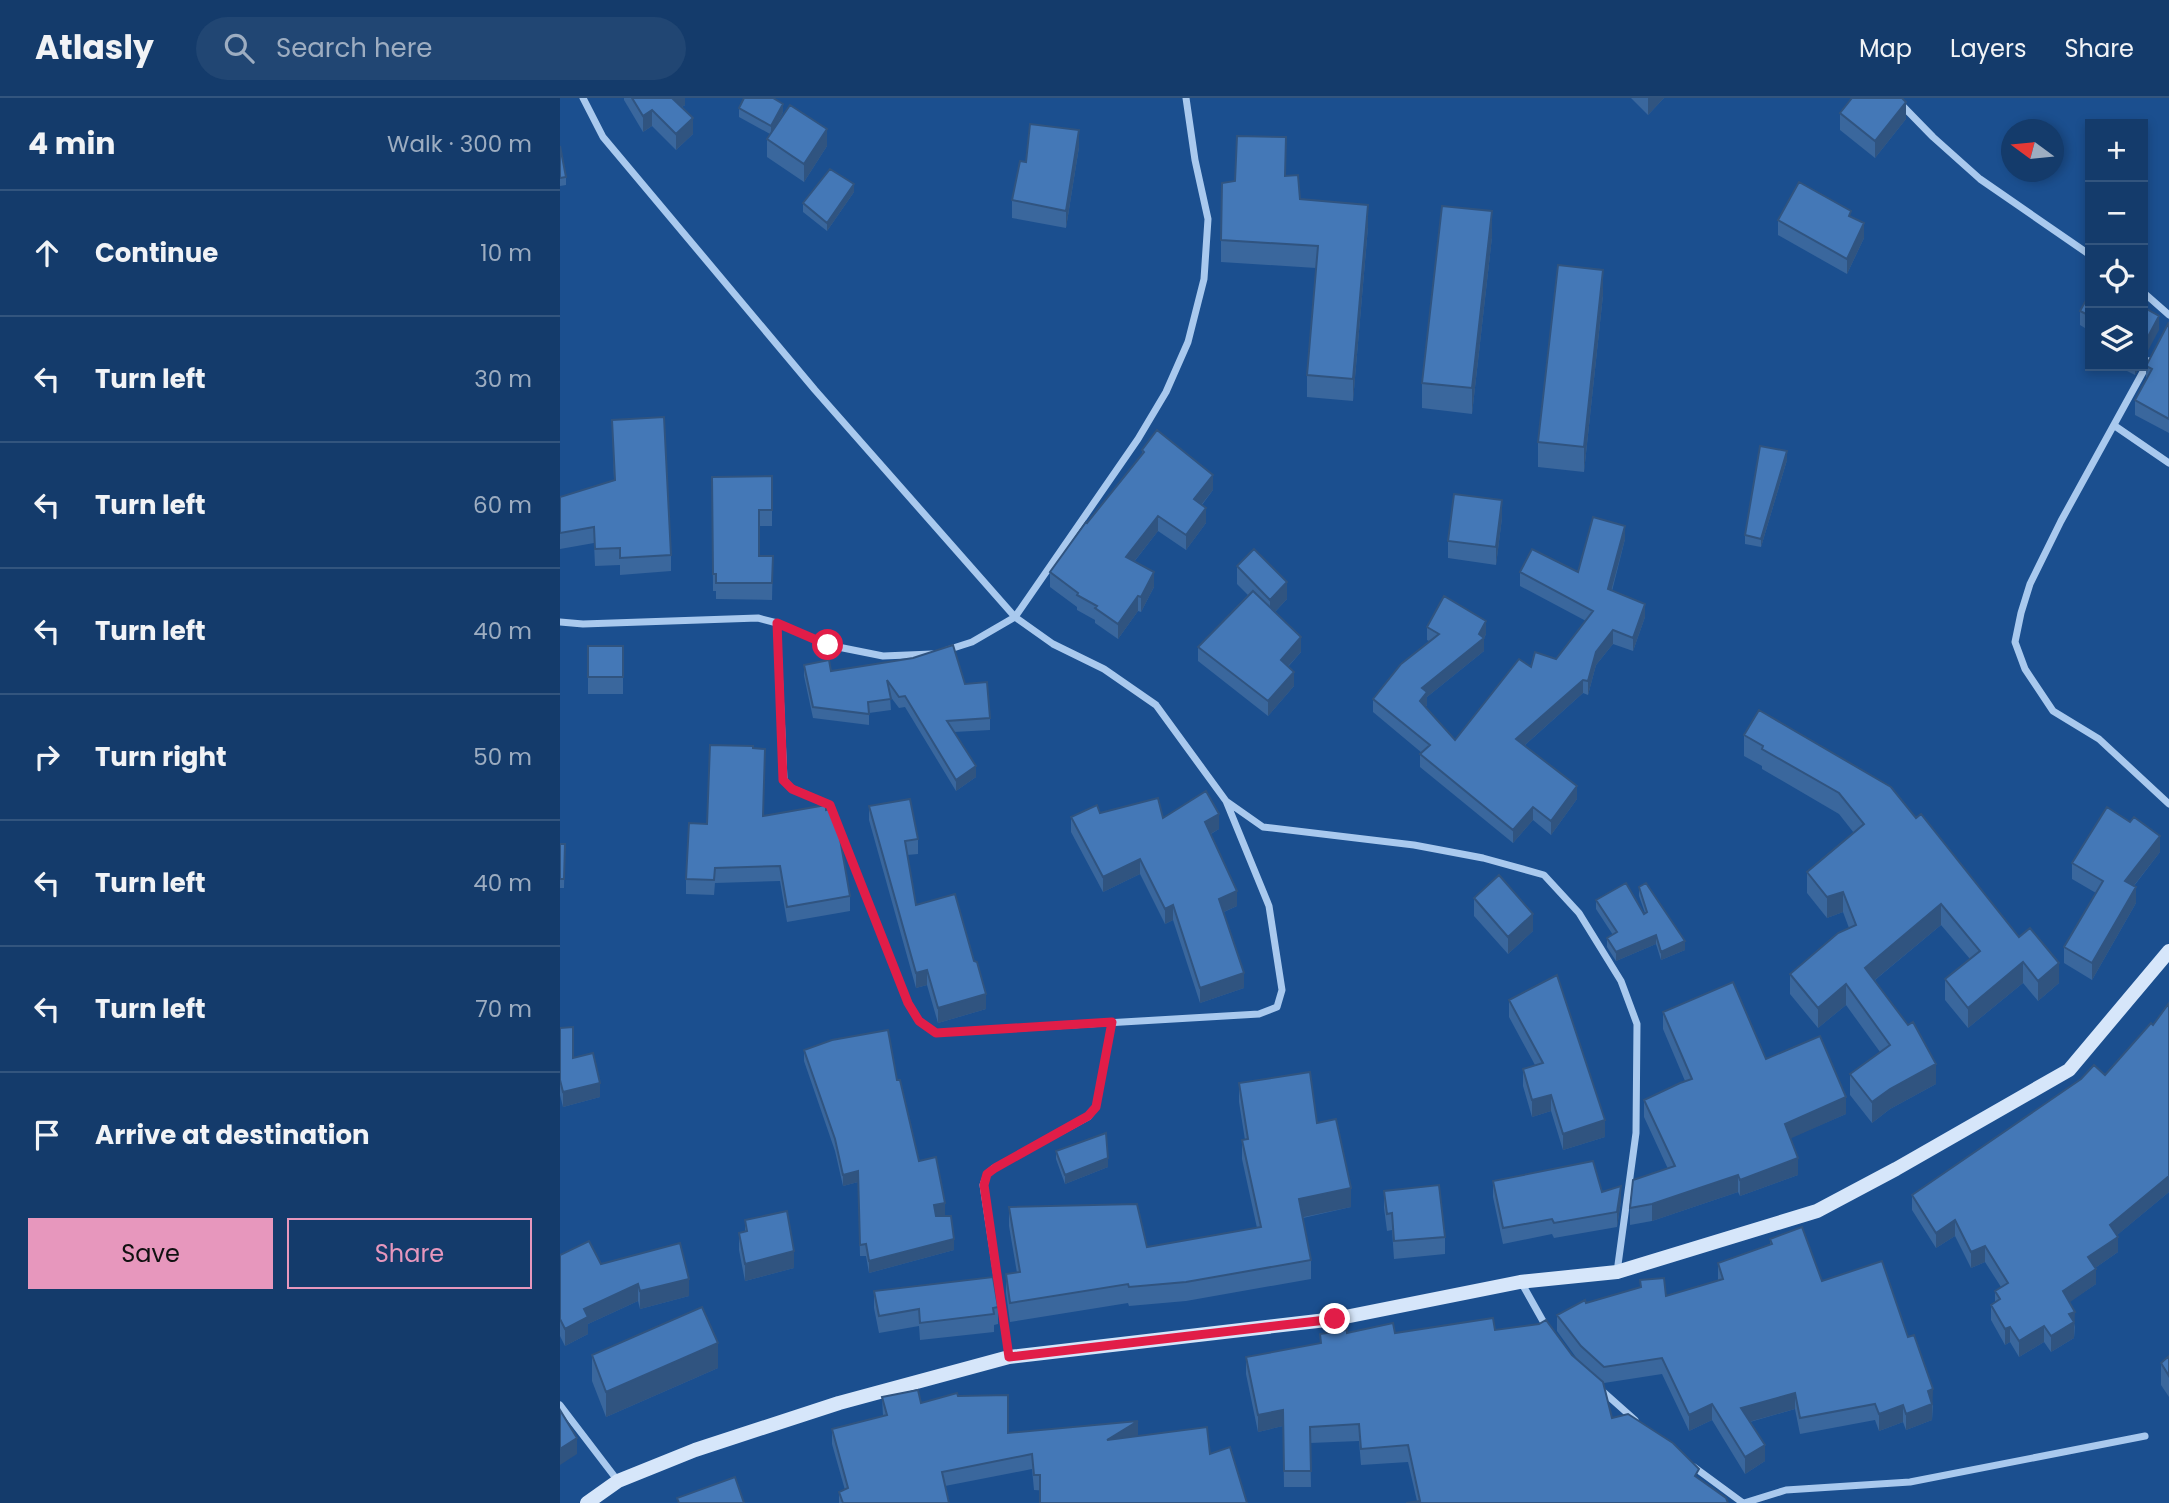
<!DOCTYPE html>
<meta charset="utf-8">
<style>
body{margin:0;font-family:Poppins,sans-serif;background:#214673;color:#f1f3f6}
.controls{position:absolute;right:21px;top:21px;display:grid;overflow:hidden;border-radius:0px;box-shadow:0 4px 10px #0003}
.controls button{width:63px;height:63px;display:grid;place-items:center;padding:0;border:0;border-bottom:2px solid #33557e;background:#143b6b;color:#f1f3f6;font:35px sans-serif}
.compass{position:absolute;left:1441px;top:21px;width:63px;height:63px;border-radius:50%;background:#143b6b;box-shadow:0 4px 10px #0003;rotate:285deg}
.stop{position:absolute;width:21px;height:21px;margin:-16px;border:5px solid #e11d48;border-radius:50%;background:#fff}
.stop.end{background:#e11d48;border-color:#fff;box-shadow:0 2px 7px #0008}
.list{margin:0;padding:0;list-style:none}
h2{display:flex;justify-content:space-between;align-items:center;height:91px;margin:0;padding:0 28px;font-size:30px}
h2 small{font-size:23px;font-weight:400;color:#9dadc1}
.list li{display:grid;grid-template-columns:46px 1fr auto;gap:21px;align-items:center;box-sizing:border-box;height:126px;padding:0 28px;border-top:2px solid #33557e}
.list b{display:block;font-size:26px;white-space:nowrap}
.list em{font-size:23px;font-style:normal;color:#9dadc1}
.actions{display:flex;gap:14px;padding:21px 28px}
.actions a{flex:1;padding:16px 0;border:2px solid #e797bd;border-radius:0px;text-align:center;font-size:24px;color:#e797bd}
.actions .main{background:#e797bd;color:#111}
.icon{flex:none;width:38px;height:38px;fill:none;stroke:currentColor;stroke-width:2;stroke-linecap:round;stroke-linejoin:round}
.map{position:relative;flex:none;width:1609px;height:1405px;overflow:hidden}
header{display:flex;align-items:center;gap:42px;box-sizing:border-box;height:98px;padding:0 35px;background:#143b6b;border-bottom:2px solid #33557e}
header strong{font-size:33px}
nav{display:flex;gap:38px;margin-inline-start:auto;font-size:24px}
.search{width:490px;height:63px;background:#214673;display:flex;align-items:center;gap:18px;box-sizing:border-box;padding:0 24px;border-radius:38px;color:#9dadc1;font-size:26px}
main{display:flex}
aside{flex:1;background:#143b6b}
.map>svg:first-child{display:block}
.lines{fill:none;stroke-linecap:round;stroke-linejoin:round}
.street{stroke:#a9c9ee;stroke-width:7}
.secondary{stroke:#d6e6fa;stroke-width:14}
.wall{fill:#3a679d}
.shaded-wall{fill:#305480}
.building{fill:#4478b7;stroke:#305480;stroke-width:2}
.route{stroke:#e11d48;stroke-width:9}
</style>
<header>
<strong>Atlasly</strong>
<div class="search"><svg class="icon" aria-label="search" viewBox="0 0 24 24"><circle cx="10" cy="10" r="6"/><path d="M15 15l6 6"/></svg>Search here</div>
<nav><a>Map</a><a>Layers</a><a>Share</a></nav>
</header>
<main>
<aside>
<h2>4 min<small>Walk · 300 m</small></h2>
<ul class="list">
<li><svg class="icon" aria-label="ahead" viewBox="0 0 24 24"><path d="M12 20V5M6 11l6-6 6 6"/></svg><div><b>Continue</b></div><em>10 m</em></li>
<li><svg class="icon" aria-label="left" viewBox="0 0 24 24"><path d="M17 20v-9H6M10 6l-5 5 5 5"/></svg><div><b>Turn left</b></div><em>30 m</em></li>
<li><svg class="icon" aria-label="left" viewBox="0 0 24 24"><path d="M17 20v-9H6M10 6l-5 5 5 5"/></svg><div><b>Turn left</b></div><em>60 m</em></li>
<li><svg class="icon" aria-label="left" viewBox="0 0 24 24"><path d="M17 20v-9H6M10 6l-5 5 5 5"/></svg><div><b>Turn left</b></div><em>40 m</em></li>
<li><svg class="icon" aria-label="right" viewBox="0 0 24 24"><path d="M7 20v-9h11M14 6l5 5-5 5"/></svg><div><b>Turn right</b></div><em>50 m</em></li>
<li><svg class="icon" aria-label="left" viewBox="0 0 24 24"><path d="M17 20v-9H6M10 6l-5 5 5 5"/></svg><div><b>Turn left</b></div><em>40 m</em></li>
<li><svg class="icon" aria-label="left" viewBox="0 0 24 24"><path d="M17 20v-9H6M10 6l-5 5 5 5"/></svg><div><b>Turn left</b></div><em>70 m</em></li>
<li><svg class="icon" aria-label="arrive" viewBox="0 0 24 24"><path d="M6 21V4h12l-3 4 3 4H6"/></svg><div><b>Arrive at destination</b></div></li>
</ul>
<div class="actions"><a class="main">Save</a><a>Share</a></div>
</aside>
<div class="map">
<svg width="1609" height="1405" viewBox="0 0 1609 1405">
<rect width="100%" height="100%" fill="#1b4f8f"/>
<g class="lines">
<path class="street" d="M23,0L43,39L255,292L455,519L493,546L544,571L596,607L666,703L703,729L854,747L923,760L984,777L1019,815L1061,883L1077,926L1076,1035L1057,1174
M1335,0L1373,39L1420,81L1530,157
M1583,194L1609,217
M1589,263L1501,423L1470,486L1461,515L1455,544L1465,571L1493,613L1539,641L1609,706
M1555,328L1609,365
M0,524L23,526L198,520L217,525L268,547L323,558L372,556
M217,525L224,682L231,690L270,707L348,905L359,923L376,935L699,916L717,909L722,892L709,808L666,703
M387,552L412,544L455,519L578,341L606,294L628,244L644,181L648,121L635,62L626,0
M961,1184L988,1232
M449,1258L423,1087L427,1076L434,1070L528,1019L536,1009L552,924
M1039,1290L1075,1322
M0,1307L58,1383
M1134,1369L1183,1405
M1184,1405L1226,1392L1350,1384L1585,1338"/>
<path class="secondary" d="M27,1405L58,1383L135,1352L279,1305L449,1259L775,1221L960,1184L1057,1174L1257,1113L1336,1071L1509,972L1609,853"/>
</g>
<path class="wall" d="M64,0H125V7L122,9L133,36L116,52L92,28L83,34L64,2Z
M1071,0H1104L1088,17Z
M179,10L223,14L215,30L267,48L244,84L207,59V41L210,36L179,19Z
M1280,15L1346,21L1315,60L1280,32Z
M0,48L6,79V87L0,88Z
M519,49L506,130L452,120V102L466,64Z
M726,78L740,101L808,129L793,303L747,299V277L756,170L661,164V142Z
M294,94L267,133L243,114V105Z
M1291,119L1304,140L1287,176L1218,137V122Z
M932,139L912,316L862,310V285Z
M1530,195V233L1520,227V213Z
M1043,197L1024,374L978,369V344Z
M1609,224V335L1575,317V302L1586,282V268Z
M1557,268H1580L1575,277Z
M52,322L111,457V473L60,477V467L35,468L34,445L0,451V399L54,382Z
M582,352L653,392L642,407L646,425L626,452L598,433L574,464L594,489L581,514L578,513L558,541L535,525V522L517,512V509L490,489V474L582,357Z
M1227,362L1201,449L1185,446V437Z
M212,378V428H199V458H213L212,502L156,501V493H153L152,379Z
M942,420L936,467L888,460V443Z
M1065,441L1052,493L1085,519L1073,553L1053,546L1036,567L1028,597L1023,595L965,647L1017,701L991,737L973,722L953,745L860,669V656L862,655L813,614V601L869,543L867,542V529L926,536L924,540V553L867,599V607L865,610L895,642L971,569L996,561L1026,523L960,488V474H1018Z
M677,468L727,501L715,514L741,554L728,569L734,588L708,618L638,563V549L688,497L677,486Z
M28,548H63V596H28Z
M244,567L271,573L405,586L430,620V632L394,634L416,679L396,693L345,609L339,610L330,598L331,612L309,615V627L253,620L244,578Z
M1184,637L1356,720L1499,885L1478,903L1463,885L1408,930L1385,902V881L1410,861L1381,827L1315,882L1376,986L1330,1011L1312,1025L1290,997V976L1320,954L1286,907L1258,930L1230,896V876L1289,830L1283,814L1267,820L1247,795V774L1294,735L1279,716L1202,671V668L1184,658Z
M309,708L358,741V756L347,757L356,807L426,911L378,925L367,887L356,890L309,722Z
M540,715L603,720L659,731L651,736L677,808L664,814L684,890L640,905L613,822L605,826L580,776L543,794L511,734V719Z
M204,718L290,798V813L227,824L220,783L155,785L154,797L126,796V781L147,726Z
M0,746H5L4,790H0Z
M1600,754L1574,788L1576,805L1532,882L1504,865V849L1536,795L1512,781V765Z
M1079,789L1125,852L1101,862L1096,846L1056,863L1047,849V840L1053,837L1036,811V802L1084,816L1085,815L1079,798Z
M914,800L973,833L948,856L914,818Z
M949,902L1045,1039L1003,1052L991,1013L972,1019L963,988V971L975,967L949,919Z
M1609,905V1094L1557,1137L1558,1154L1535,1170L1536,1186L1509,1204L1515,1229L1514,1240L1491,1254L1484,1244L1459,1259L1450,1244L1445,1247L1431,1222V1207L1435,1204V1193L1441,1189L1425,1164L1411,1170L1395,1138L1376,1150L1352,1112V1097L1545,977L1593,927Z
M1103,914L1206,961L1286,1016L1230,1040L1238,1077L1180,1098L1178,1094L1092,1123L1070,1127V1110L1108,1071L1084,1019V1002L1125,983L1103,931Z
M0,930L13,960L40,999L3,1009L0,997Z
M244,952L337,982L359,1063L385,1117L379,1118L394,1152L309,1175L306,1158H300L298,1084L283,1088L275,1053L244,963Z
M679,985L757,1025L791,1109L743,1120L751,1162V1181L626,1203L569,1208L568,1205L450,1224L446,1195V1176L457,1175L449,1128V1109L587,1149L697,1130L682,1061V1042H685L679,1004Z
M496,1053L548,1069L505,1086L496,1061Z
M933,1083L1042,1094L1061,1103L1057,1129L994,1140L992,1136L943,1146L933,1099Z
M824,1093L885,1139V1156L834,1161L832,1132L827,1133L824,1110Z
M185,1122L234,1170L185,1183L179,1152V1135L185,1134Z
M1210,1141L1262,1183L1348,1239L1373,1308L1372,1322L1346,1332L1343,1324L1319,1333L1315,1322L1240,1336L1235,1311L1190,1324L1205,1363L1185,1376L1152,1322L1129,1333L1102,1276L1044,1285H1043L1052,1320L1113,1345L857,1403L848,1364L801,1367L799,1343L750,1345L751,1389H724L723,1328L698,1334L686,1276V1259L760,1246V1236L835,1235L935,1232L1012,1257L1020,1265L997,1233V1217L1026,1205L1080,1189V1182L1106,1198L1158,1183V1165L1210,1147Z
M0,1157L41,1166L129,1198L80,1211L78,1203L28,1226V1236L5,1248L0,1238Z
M314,1193L438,1209V1226L434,1227V1234L360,1242L359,1228L319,1235L314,1210Z
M32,1257L158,1270L46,1319L32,1283Z
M1609,1258V1299L1601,1287V1265Z
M398,1298L448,1335L578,1338L650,1356L687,1405L474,1392L472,1371L385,1388L389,1405H279V1394L285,1392L272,1346V1331L323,1318L322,1299L361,1305Z"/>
<path class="shaded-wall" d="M112,0H125V7L112,15Z
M1088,0H1104L1088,17Z
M1346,4V21L1315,60V43Z
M223,6V14L211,37V28Z
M92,12V28L83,34V18Z
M133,20V36L116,52V36Z
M267,31V48L244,84V66Z
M519,32V49L506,130V113Z
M294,86V94L267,133V125Z
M808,107V129L793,303V281Z
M932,113V139L912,316V290Z
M1304,125V140L1287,176V161Z
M1043,172V197L1024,374V349Z
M1599,218V232L1583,262V248Z
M1575,268H1580L1575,277Z
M1227,353V362L1201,449V441Z
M653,377V392L634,416V401Z
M942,402V420L936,467V449Z
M646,410V425L626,452V437Z
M598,418V433L566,474V459Z
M1065,428V441L1048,505V491Z
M594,474V489L581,514V499Z
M727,484V501L710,519V502Z
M578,498V513L558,541V526Z
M1085,506V519L1073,553V540Z
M926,523V536L924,540V553L867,599V607L860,617V603L862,590L919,536Z
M1053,532V546L1036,567L1028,597V583L1036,554Z
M741,539V554L721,576V562Z
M734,574V588L708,618V603Z
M1023,582V595L956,655V641Z
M416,668V679L396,693V682Z
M1017,688V701L991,737V723Z
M973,709V722L953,745V732Z
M659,716V731L645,739V724Z
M1600,738V754L1565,799V783Z
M580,761V776L543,794V779Z
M1576,789V805L1532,882V865Z
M677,793V808L659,816V801Z
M1283,794V814L1267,820V799Z
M1381,806V827L1305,890V870Z
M613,807V822L605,826V811Z
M973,816V833L948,856V839Z
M1096,837V846L1056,863V854Z
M1125,843V852L1101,862V854Z
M1463,864V885L1408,930V910Z
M1499,865V885L1478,903V883Z
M367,872V887L356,890V875Z
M684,875V890L640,905V890Z
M1286,886V907L1258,930V910Z
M426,896V911L378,925V910Z
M1376,966V986L1330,1011L1312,1025V1004L1330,991Z
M40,985V999L3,1009V994Z
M991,997V1013L972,1019V1002Z
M1286,999V1016L1225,1043V1026Z
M1045,1022V1039L1003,1052V1036Z
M548,1060V1069L505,1086V1077Z
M1238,1060V1077L1180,1098V1082Z
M298,1073V1084L283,1088V1077Z
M1178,1077V1094L1092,1123V1106Z
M1609,1078V1094L1550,1143V1127Z
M1061,1088V1103L1057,1129V1114Z
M791,1090V1109L739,1120V1101Z
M385,1105V1117L374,1119V1107Z
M1395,1122V1138L1376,1150V1135Z
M1558,1139V1154L1528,1175V1159Z
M394,1141V1152L309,1175V1163Z
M1425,1148V1164L1411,1170V1154Z
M234,1153V1170L185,1183V1166Z
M1536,1171V1186L1503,1209V1193Z
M129,1181V1198L80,1211V1193Z
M78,1186V1203L28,1226V1236L5,1248V1231L24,1211Z
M1515,1214L1514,1240L1491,1254V1238L1509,1216Z
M1484,1228V1244L1459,1259V1243Z
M1450,1229V1244L1445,1247V1231Z
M158,1245V1270L46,1319V1294Z
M1373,1291L1372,1322L1346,1332V1316L1368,1293Z
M1235,1295V1311L1181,1326V1310Z
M1152,1306V1322L1129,1333V1317Z
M1343,1307V1324L1319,1333V1316Z
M723,1312V1328L698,1334V1317Z
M578,1323V1338L547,1342Z
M17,1340V1356L0,1367V1351Z
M1205,1347V1363L1185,1376V1359Z"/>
<path class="building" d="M72,0H112L133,20L116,36L92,12L83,18Z
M184,0H213L223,6L211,28L179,10Z
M1292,0H1342L1346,4L1315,43L1280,15Z
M230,7L267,31L244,66L207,41Z
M470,26L519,32L506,113L452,102L460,63L466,64Z
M677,38L726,39L725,78L738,77L740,101L808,107L793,281L747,277L758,148L661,142L662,85L675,83Z
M0,48L6,79L0,80Z
M270,71L294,86L267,125L243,105Z
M1239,84L1291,113L1289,118L1304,125L1287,161L1218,122Z
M882,108L932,113L912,290L862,285Z
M998,167L1043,172L1024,349L978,344Z
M1530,195V218L1520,213Z
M1583,209L1599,218L1583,248Z
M1609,224V321L1575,302L1592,271L1586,268Z
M104,319L111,457L60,460V450L35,451L34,429L0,435V399L55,382L52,322Z
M597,332L653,377L634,401L646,410L626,437L598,418L566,459L594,474L581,499L578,498L558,526L535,510L537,508L517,497L518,495L490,474L526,424L527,425L584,354L582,352Z
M1200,348L1227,353L1201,441L1185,437Z
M212,378V412H199V458H213L212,485H156V476H153L152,379Z
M894,396L942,402L936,449L888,443Z
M1033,419L1065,428L1048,491L1085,506L1073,540L1053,532L1036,554L1028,583L1023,582L956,641L1017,688L991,723L973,709L953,732L860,656L870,647L813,601L841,566L879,536L867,529L884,498L926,523L919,536L924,540L862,590L867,594L860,603L895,642L959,561L971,569L975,554L996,561L1033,513L960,474L972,451L1018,474Z
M694,451L727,484L710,502L677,468Z
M693,493L741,539L721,562L734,574L708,603L638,549Z
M393,547L405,586L427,584L430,620L387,623L416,668L396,682L345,598L339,599L327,582L331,601L308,604L309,616L253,609L244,567L269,562L271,573L353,560Z
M28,548H63V579H28Z
M1199,612L1331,689L1356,720L1361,716L1459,839L1470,830L1499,865L1478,883L1463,864L1408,910L1385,881L1420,853L1381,806L1305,870L1348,927L1353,924L1376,966L1330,991L1312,1004L1290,976L1330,947L1286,886L1258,910L1230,876L1278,835L1296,827L1283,794L1267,799L1247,774L1304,726L1279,695L1202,651L1203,648L1184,637Z
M150,647L193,648V650L205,651L203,718L266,707V712L271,711L278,729L290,798L227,809L220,768L155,770L154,782L126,781L129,725L147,726Z
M646,693L659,716L645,724L677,793L659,801L684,875L640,890L613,807L605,811L580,761L543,779L511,719L537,707L540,715L598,700L603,720Z
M350,701L358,741L345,743L356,807L395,796L414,863L417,864L426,896L378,910L367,872L356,875L309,708Z
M1547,709L1570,724L1574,719L1600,738L1565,783L1576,789L1532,865L1504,849L1543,783L1512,765Z
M0,746H5L4,781H0Z
M939,777L973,816L948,839L914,800Z
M1066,785L1084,816L1087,814L1079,789L1086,785L1125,843L1101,854L1096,837L1056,854L1047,840L1057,834L1036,802Z
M997,877L1045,1022L1003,1036L991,997L972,1002L963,971L983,965L949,902Z
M1173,884L1206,961L1260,938L1286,999L1225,1026L1238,1060L1180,1082L1178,1077L1092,1106L1070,1110L1073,1082L1115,1068L1084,1002L1120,985L1132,981L1103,914Z
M1609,905V1078L1550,1127L1558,1139L1528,1159L1536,1171L1503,1193L1515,1214L1509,1216L1514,1224L1491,1238L1484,1228L1459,1243L1450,1229L1445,1231L1431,1207L1440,1201L1435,1193L1448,1185L1425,1148L1411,1154L1395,1122L1376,1135L1352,1097L1521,981L1534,967L1545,977L1591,925L1593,927Z
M13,929V960L33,955L40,985L3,994L0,982V930Z
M328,932L337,982H340L359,1063L376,1059L385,1105L374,1107L376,1118H391L394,1141L309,1163L306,1146L300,1147L298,1073L283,1077L275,1041L244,952L272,942Z
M750,974L757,1025L776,1021L791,1090L739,1101L751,1162L626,1184L569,1189L568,1186L450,1205L446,1176L460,1174L449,1109L577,1106L587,1149L701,1129L682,1042L688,1041L679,985Z
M546,1035L548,1060L505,1077L496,1053Z
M1033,1063L1042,1094L1061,1088L1057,1114L994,1125L992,1121L943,1130L933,1083Z
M879,1087L885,1139L834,1143L832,1115L827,1116L824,1093Z
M227,1113L234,1153L185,1166L179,1135L187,1133L185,1122Z
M1242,1129L1262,1183L1322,1163L1348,1239L1354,1237L1373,1291L1368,1293L1372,1306L1346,1316L1343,1307L1319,1316L1315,1306L1240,1320L1235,1295L1181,1310L1205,1347L1185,1359L1152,1306L1129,1317L1102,1260L1044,1269L1021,1248L997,1217L1025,1202L1026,1205L1081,1189L1080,1182L1104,1180L1106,1198L1163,1181L1158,1165L1212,1146L1210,1141Z
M29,1143L41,1166L120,1145L129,1181L80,1193L78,1186L24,1211L28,1219L5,1231L0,1221V1157Z
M433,1179L438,1209L433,1210L434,1216L360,1225L359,1211L319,1218L314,1193Z
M142,1209L158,1245L46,1294L32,1257Z
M933,1220L935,1232L979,1226L986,1222L1012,1257L1043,1284L1052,1320L1068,1316L1113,1345L1139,1371L1135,1378L1166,1400L1168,1405H846L860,1403L848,1347L801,1351L799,1326L750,1329L751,1373H724L723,1312L698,1317L686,1259L761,1245L760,1236L787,1232V1235L833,1225L835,1235Z
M1609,1258V1278L1601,1265Z
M358,1292L361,1305L397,1295L398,1298L448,1297V1335L578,1323L547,1342L647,1329L650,1356L670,1349L687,1405H480V1377H474L472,1356L382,1374L389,1405H283L279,1394L288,1390L272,1331L327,1317L322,1299Z
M0,1312L17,1340L0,1351Z
M175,1379L184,1405H119L117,1400Z"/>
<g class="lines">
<path class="route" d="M268,547L217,525L223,682L232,691L270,707L348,905L359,923L376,935L552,924L536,1009L528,1018L435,1070L427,1076L424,1087L449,1259L775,1221"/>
</g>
</svg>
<div class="controls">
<button>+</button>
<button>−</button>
<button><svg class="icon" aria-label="locate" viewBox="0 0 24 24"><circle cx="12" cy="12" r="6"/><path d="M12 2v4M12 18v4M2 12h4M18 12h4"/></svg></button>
<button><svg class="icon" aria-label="layers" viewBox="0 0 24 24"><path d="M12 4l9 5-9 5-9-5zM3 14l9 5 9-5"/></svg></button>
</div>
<svg class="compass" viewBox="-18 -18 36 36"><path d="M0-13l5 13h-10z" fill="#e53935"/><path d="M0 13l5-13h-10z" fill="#9dadc1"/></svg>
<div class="stop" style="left:268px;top:547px"></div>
<div class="stop end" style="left:775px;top:1221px"></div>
</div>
</main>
